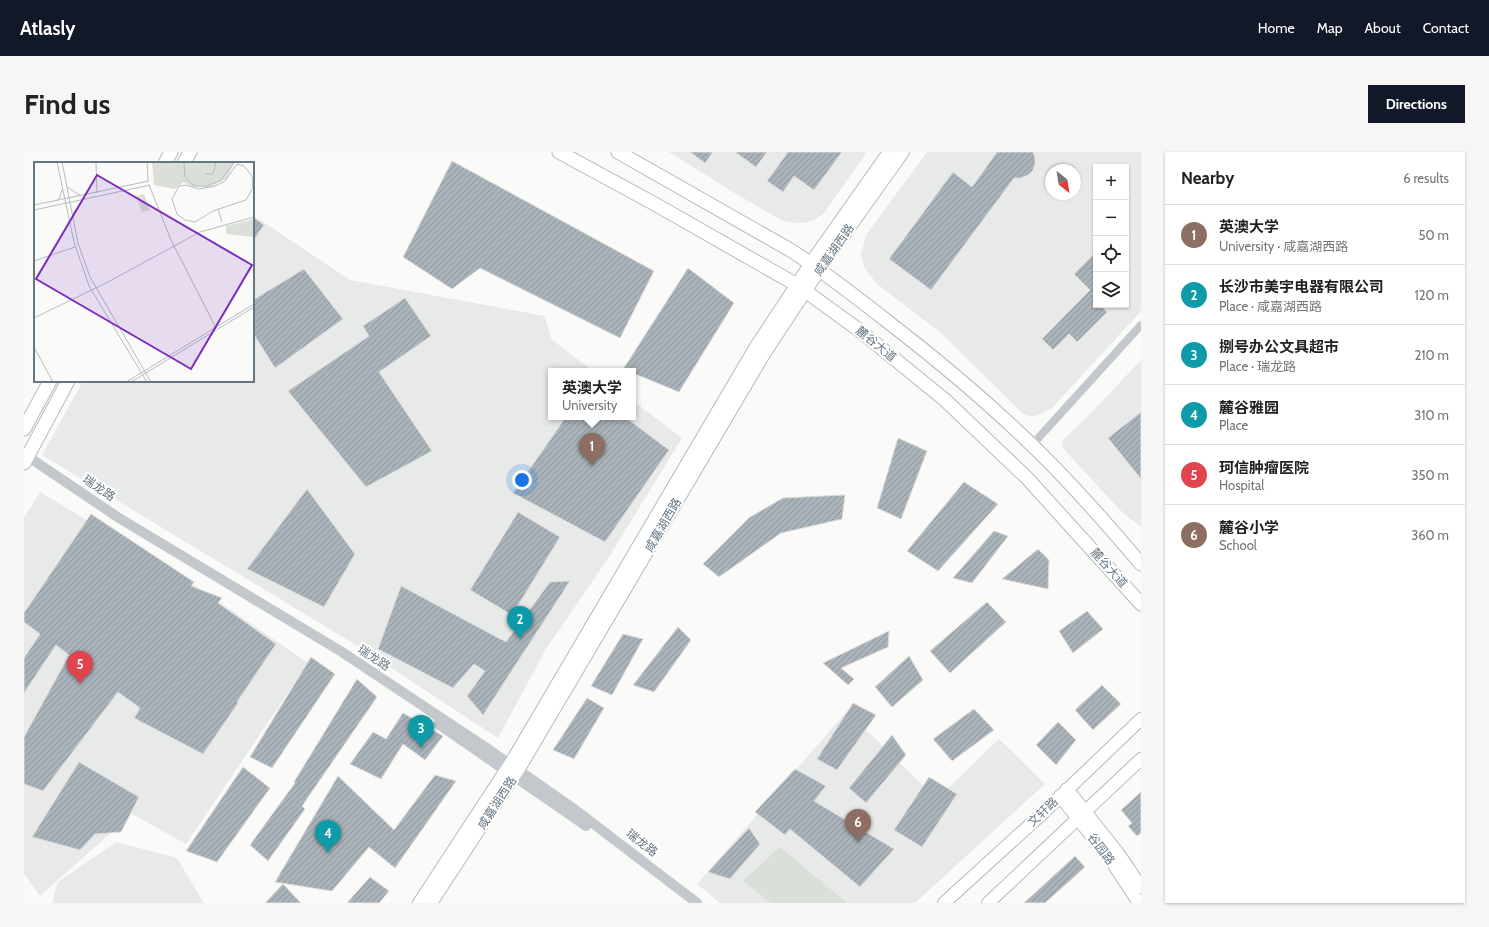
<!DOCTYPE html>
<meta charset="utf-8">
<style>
body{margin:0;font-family:Cabin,"Noto Sans SC",sans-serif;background:#f6f6f6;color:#222}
.controls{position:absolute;right:12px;top:12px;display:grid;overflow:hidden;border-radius:0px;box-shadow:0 1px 3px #0004}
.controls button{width:36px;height:36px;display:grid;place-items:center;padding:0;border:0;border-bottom:1px solid #e0e0e0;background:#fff;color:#222;font:20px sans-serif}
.compass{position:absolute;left:1021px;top:12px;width:36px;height:36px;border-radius:50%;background:#fff;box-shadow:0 1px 3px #0004;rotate:150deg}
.you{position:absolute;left:498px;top:328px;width:14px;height:14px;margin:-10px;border:3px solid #fff;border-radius:50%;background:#1a73e8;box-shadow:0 0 0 6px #1a73e833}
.badge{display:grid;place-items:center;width:26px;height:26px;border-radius:50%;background:#111827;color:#fff;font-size:13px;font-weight:700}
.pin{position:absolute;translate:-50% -33px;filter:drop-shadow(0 1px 2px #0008)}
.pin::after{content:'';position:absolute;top:21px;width:14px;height:12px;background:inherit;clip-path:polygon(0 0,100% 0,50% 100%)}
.popup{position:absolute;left:524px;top:216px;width:88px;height:52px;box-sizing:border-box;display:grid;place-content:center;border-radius:0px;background:#fff;filter:drop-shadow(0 1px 3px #0005);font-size:13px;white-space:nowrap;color:#767676}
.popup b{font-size:15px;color:#222}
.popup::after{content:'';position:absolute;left:50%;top:100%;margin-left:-8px;border:8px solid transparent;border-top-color:#fff}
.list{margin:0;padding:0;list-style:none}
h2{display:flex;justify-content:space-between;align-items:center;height:52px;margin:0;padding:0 16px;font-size:17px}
h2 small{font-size:13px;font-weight:400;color:#767676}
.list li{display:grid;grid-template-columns:26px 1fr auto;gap:12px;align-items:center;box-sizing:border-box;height:60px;padding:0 16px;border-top:1px solid #e0e0e0}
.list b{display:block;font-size:15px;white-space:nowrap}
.list p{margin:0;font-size:13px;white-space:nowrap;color:#767676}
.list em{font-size:13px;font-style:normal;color:#767676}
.icon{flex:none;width:22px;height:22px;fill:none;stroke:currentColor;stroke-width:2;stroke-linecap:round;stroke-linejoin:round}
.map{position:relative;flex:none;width:1117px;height:751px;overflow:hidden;border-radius:0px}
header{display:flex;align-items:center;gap:24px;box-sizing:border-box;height:56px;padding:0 20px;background:#111827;color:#fff}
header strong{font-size:19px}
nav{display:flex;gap:22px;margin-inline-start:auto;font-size:14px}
.intro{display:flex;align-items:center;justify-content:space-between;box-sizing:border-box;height:96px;padding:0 24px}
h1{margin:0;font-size:28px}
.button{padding:10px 18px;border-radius:0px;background:#111827;color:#fff;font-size:14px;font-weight:700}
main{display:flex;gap:24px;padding:0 24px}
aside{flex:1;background:#fff;border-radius:0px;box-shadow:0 1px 3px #0004}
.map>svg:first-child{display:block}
.built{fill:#e8e9e9;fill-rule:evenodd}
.green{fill:#dadfd7}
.building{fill:url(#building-hatch);stroke:#dcdcda}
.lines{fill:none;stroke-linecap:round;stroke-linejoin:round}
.secondary-casing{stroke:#b3babf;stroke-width:14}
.primary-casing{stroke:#b5babe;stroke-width:15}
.minor{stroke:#c3c8cc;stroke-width:8}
.tertiary{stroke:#c3c8cc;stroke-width:10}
.secondary{stroke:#fff;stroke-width:12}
.primary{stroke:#fff;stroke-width:13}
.labels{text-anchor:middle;stroke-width:4;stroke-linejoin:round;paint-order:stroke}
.street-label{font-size:12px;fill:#657683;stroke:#fff}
.inset-road{fill:none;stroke:#b5bdc2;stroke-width:1}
.view{fill:#7b2cbf;fill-opacity:0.15;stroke:#7b2cbf;stroke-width:2}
.inset-edge{fill:none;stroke:#657683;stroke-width:2}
</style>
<header>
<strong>Atlasly</strong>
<nav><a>Home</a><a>Map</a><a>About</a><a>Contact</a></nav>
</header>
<div class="intro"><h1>Find us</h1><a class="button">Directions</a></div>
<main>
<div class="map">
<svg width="1117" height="751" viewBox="0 0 1117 751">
<defs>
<pattern id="building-hatch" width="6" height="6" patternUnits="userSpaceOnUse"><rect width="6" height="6" fill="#aab3b9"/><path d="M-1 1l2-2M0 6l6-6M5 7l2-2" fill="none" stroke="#8e969c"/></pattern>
</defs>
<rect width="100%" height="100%" fill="#fafaf8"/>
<path class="built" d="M645,0H843L800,61L792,67L781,71H772L760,69L750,64L709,40Z
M903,0H1117V159L1029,255L1021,260L1014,263L1008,264L1001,263L997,260L917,181L853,132L840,115L837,103L842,83ZM1072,15H1102V153H1072ZM1027,18H1051V42H1027Z
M229,63L326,128L521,164L527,187L569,219H527V265H609V249L658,286L585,405L522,497L474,586L332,493L18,303L59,229H229Z
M1117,208V375L1099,361L1044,302L1038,294L1039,289L1043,284L1065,263Z
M16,340L178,438L284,511L162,692L108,662L16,744L0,722V366Z
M823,559L913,647L975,587L1021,632L891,751H696L673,732Z
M92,690L153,706L180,751H28L34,730Z"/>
<path class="green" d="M756,695L823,751H747L719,729Z"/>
<path class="building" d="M666,0H689L681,11Z
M711,0H743L732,15Z
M764,0H818L790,38L770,24L759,40L743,29Z
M973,0H1009L1011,6V12L1009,18L1004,23L997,26H990L907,138L865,107L929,20L948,35Z
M428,9L630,119L596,186L456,116L428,137L379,105Z
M229,65L240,73L229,89Z
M1072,100V153H1076L1083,160L1053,190L1045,182L1029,198L1018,187L1066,138L1050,122Z
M664,116L710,151L655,240L609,221V219H598Z
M280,117L319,167L251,216L229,181V148Z
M381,146L407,184L355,220L408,299L342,335L264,239L345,184L339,174Z
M1117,260V327L1084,286Z
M542,265H601L645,298L581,390L489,341Z
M874,286L903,299L877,367L853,356Z
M940,330L974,352L914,419L883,399Z
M283,337L331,402L300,455L223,417Z
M821,343L818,367L757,381L695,425L679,412L726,365L759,346Z
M494,360L536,385L488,463L446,438Z
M67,362L170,430L167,434L198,446L194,451L252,492L213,550L214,551L179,602L110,566L116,556L94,540L19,639L0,632V585L45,503L32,493L0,541V506L16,482L0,470V461Z
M970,379L984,384L948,431L929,426Z
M1014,397L1025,408L1024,437L978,427Z
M546,429L459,563L443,544L461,519L450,512L429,536L354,497L377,434L482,490L526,430Z
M963,450L982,470L926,521L906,499Z
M1063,459L1079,477L1049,501L1035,479Z
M654,475L667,488L630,540L609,533Z
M865,479L864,495L817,516L830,527L824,533L799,511Z
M599,482L619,487L588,543L567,534Z
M885,504L899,528L868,555L851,535Z
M287,505L311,522L248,616L226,605Z
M333,527L353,545L278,654L281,657L244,709L226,693L271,631L270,630Z
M1078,533L1097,552L1069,578L1051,558Z
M563,546L580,556L550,607L529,598Z
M829,551L852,563L813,618L793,607Z
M950,557L970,578L928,609L909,587Z
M379,561L419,584L401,608L379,592L357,627L326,612L349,580L362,587Z
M1034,570L1052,588L1032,613L1012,593Z
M868,583L882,603L842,651L825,636Z
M55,610L115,645L97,680L71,682L56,698L8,685Z
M219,615L246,636L193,710L162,699Z
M771,617L802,634L790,649L870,697L836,735L766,677L761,683L731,660Z
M411,623L432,629L371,716L345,695L308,739L251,730L314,624L370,678Z
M905,625L933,642L898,695L870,678Z
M1117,640V681L1113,684L1104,674L1108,671L1097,658Z
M725,676L736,692L706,727L684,720Z
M1051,704L1061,715L1021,751H1000Z
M346,725L365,739L355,751H323Z
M259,732L277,751H241Z"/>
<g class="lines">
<g class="secondary-casing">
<path id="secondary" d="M1043,637L1094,701L1117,735
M1036,644L1086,707L1115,751
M395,751L488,609L731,196L791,105L865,0
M407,751L496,615L740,202L800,111L879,0
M920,751L1019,661L1117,567
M964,751L1117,607"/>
</g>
<g class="primary-casing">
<path id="primary" d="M535,0L629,51L773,133L835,178L921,248L1003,326L1117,452
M594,0L768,99C803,122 835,147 868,173C925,217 979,263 1030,315C1060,346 1089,379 1117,412
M141,11L147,0
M160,11L166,0
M0,277L26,229
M0,311L44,229"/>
</g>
<path class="minor" d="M1008,293L1117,173"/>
<path class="tertiary" d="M0,302L95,366L318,500L464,597L549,656L673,751
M414,572L562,674"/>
<use href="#secondary" class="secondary"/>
<use href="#primary" class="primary"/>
</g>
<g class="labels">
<g class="street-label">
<text transform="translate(810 98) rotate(-55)" y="4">咸嘉湖西路</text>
<text transform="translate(852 192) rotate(39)" y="4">麓谷大道</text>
<text transform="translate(75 336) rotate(34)" y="4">瑞龙路</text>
<text transform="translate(639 373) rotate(-60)" y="4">咸嘉湖西路</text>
<text transform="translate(1085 416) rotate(48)" y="4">麓谷大道</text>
<text transform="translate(350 506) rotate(33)" y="4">瑞龙路</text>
<text transform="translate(473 651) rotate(-57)" y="4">咸嘉湖西路</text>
<text transform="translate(1019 660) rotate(-43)" y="4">文轩路</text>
<text transform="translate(618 691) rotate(38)" y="4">瑞龙路</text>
<text transform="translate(1077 697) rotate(53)" y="4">谷园路</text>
</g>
</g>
<g transform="translate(10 10)">
<rect width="220" height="220" fill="#fafaf8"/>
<path d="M110,32L116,48L108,50L102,34Z" fill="#dadfd7"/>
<path d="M220,57V75L192,72V64Z" fill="#dadfd7"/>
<path d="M118,0H201L193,16L176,25H159L149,20L141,27L120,23Z" fill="#dadfd7"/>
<path class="inset-road" d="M23,0L40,80L55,124L113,220M28,0L44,81L56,115L117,220M62,0L63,31M113,0L114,19M150,0L151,15L159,23L164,24H173L187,18L200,0M203,2L210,4L218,14L219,26L212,38L179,49L161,60L151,58L143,52L138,37L145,24L152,23L165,27L181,24L191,19ZM171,12H179L182,0M115,23L137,78L182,166M33,25L47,34M23,39L26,35L28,28M0,43L115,19M184,47L188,60M0,48L116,23M39,52L47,40M0,99L41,85M0,156L72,121L166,70L220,55M0,185L19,220M92,220L220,142M97,220L220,145"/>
<path class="view" d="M63,13L218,103L157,207L2,117Z"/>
<rect width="220" height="220" class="inset-edge"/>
</g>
</svg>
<div class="controls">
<button>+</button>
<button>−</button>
<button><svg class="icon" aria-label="locate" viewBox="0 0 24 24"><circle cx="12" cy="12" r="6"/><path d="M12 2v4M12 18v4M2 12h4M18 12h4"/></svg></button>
<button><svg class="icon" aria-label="layers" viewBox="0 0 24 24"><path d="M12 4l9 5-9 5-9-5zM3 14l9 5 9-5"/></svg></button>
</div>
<svg class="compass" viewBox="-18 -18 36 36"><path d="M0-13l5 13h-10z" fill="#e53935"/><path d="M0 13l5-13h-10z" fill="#767676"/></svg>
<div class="you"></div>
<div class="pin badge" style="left:568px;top:314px;background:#8d6e63">1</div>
<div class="popup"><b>英澳大学</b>University</div>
<div class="pin badge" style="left:496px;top:487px;background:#0f9aa8">2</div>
<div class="pin badge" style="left:397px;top:596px;background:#0f9aa8">3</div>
<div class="pin badge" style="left:304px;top:701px;background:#0f9aa8">4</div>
<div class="pin badge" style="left:56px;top:532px;background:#e0444e">5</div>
<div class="pin badge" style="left:834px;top:690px;background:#8d6e63">6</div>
</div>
<aside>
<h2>Nearby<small>6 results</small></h2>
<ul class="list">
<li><span class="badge" style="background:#8d6e63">1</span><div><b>英澳大学</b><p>University · 咸嘉湖西路</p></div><em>50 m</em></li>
<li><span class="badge" style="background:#0f9aa8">2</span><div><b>长沙市美宇电器有限公司</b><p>Place · 咸嘉湖西路</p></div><em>120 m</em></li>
<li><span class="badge" style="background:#0f9aa8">3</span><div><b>捌号办公文具超市</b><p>Place · 瑞龙路</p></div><em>210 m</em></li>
<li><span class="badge" style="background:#0f9aa8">4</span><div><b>麓谷雅园</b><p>Place</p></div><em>310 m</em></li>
<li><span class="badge" style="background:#e0444e">5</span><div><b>珂信肿瘤医院</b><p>Hospital</p></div><em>350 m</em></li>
<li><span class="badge" style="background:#8d6e63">6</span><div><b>麓谷小学</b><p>School</p></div><em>360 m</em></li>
</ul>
</aside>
</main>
